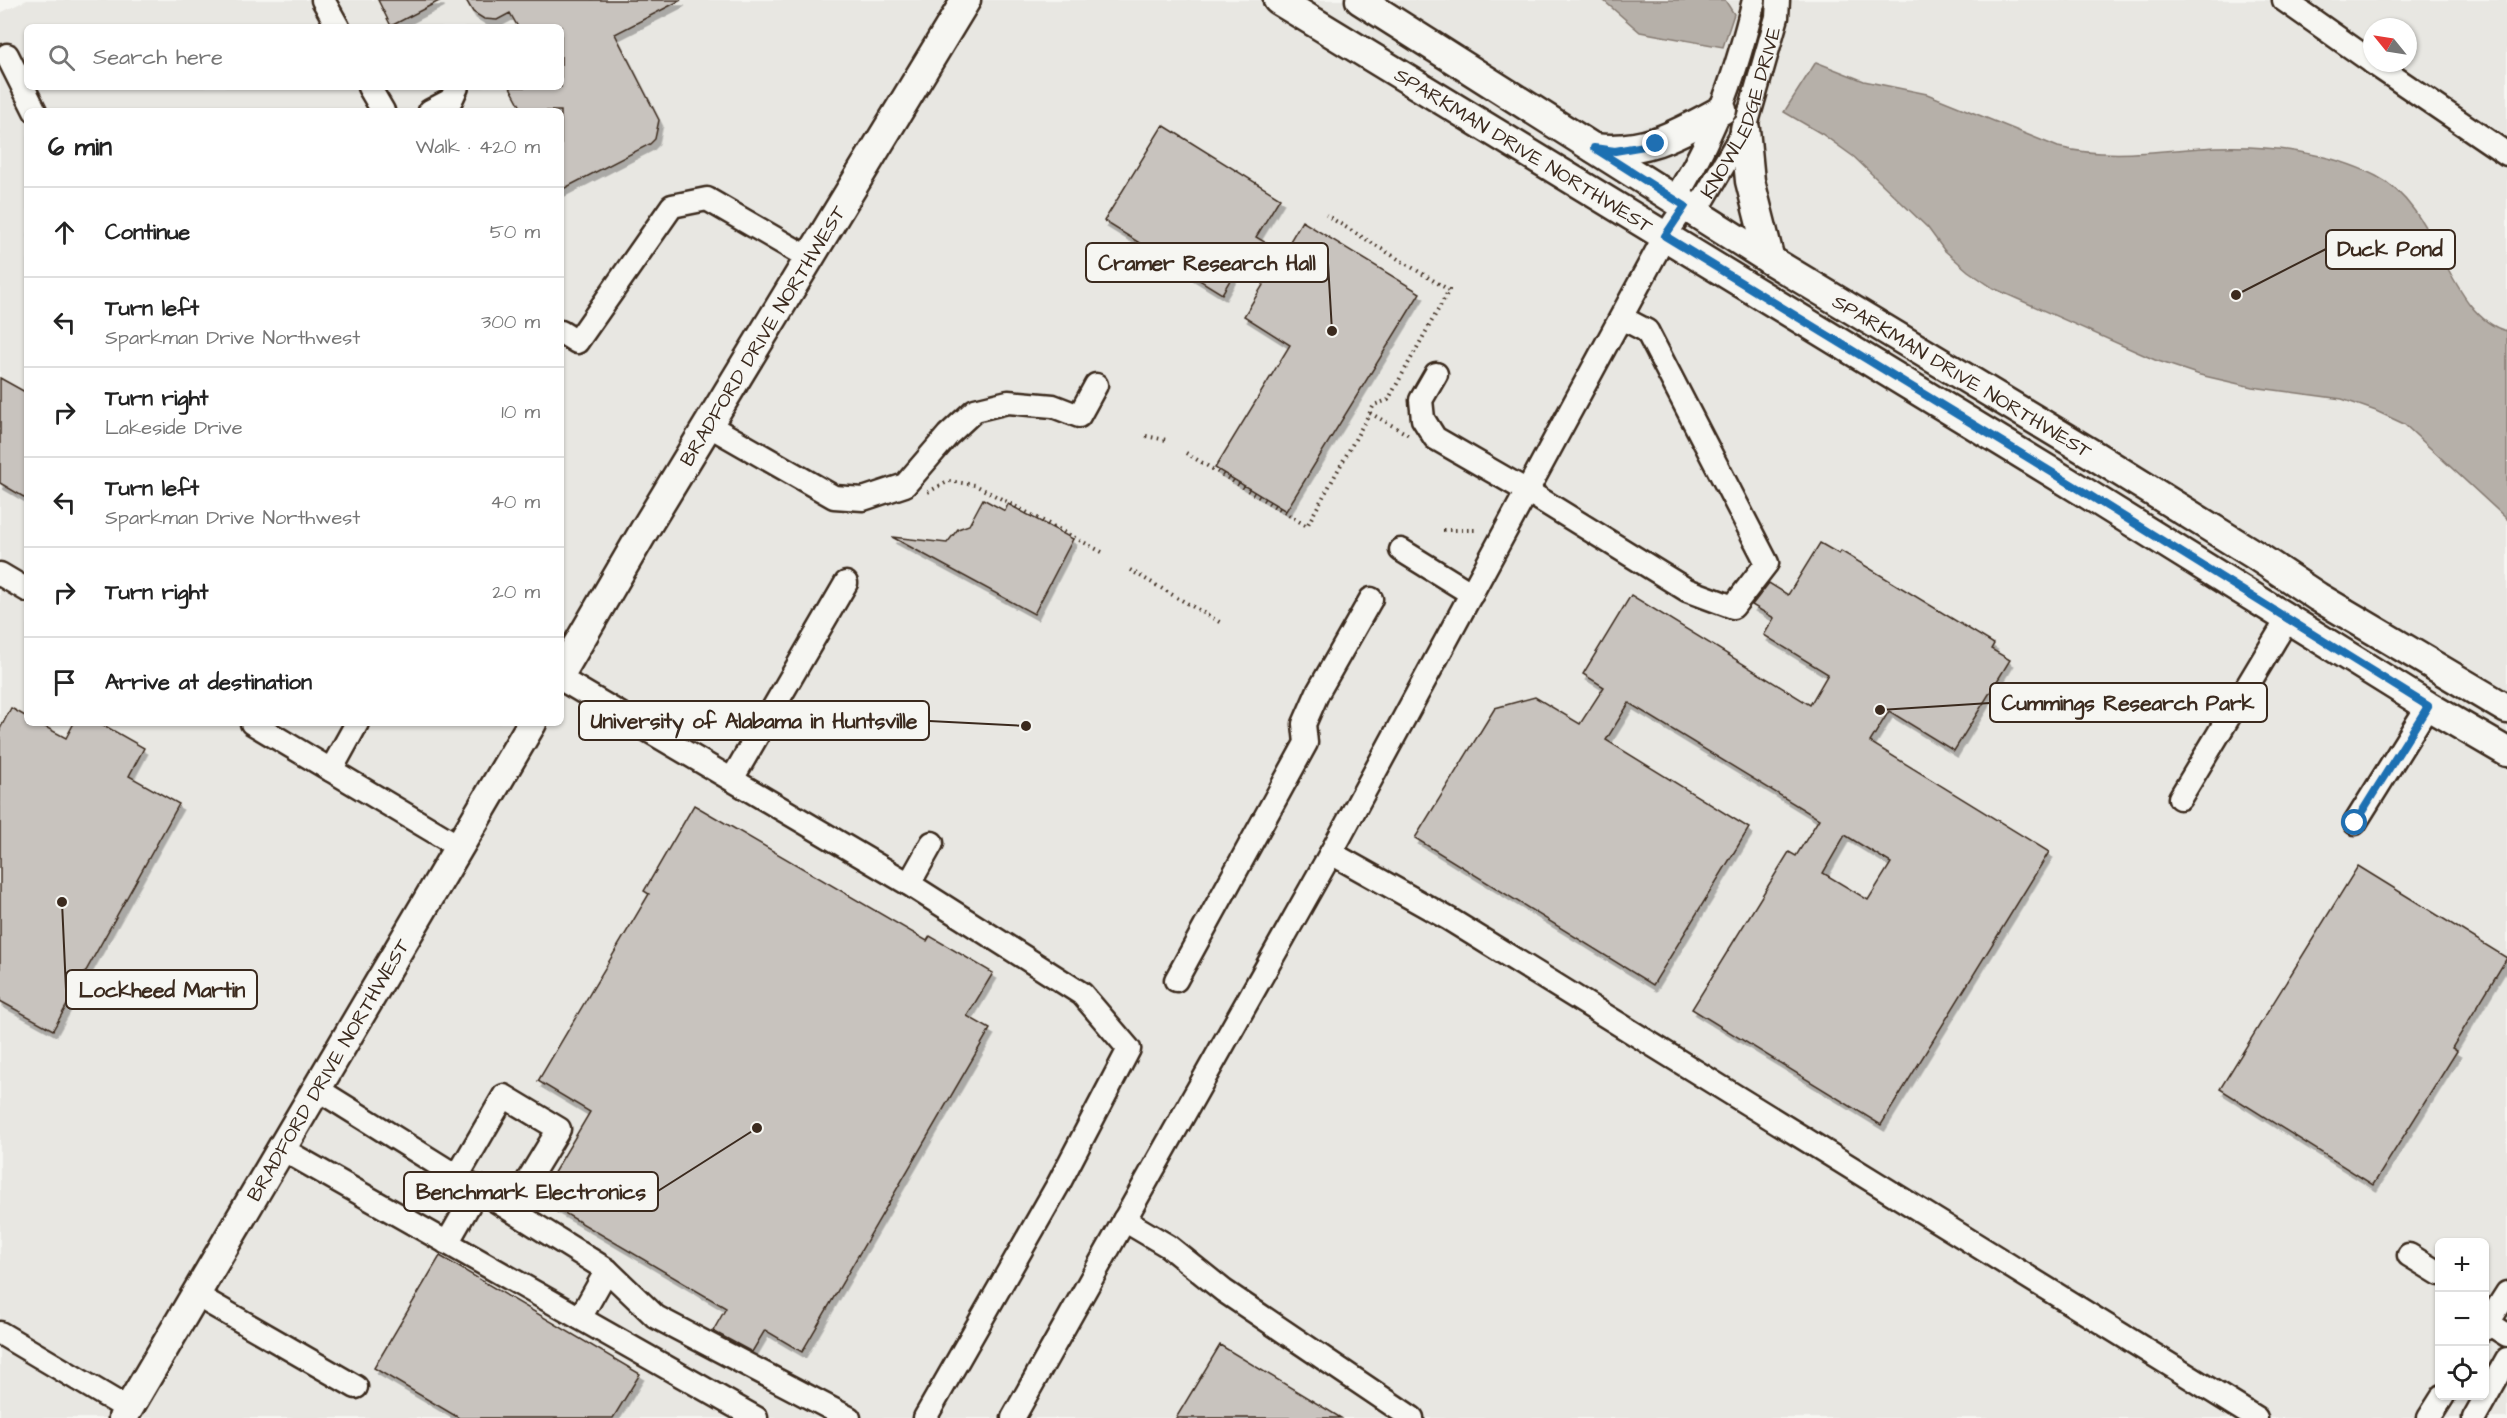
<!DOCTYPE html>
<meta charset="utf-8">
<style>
body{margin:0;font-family:"Architects Daughter",sans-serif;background:#f2f2f2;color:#222}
.controls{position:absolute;right:18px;bottom:18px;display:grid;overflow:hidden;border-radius:9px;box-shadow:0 2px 4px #0004}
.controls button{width:54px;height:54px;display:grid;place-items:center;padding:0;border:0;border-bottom:2px solid #e0e0e0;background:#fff;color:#222;font:30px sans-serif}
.compass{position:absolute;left:2363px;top:18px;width:54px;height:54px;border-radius:50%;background:#fff;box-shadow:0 2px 4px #0004;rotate:300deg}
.stop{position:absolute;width:18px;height:18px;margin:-14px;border:4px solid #1f6fb2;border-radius:50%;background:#fff}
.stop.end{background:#1f6fb2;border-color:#fff;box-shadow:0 2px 6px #0008}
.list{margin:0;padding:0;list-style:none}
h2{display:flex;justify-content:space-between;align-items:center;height:78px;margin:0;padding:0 24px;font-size:26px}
h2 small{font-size:20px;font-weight:400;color:#767676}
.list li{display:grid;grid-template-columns:39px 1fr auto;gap:18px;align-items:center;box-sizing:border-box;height:90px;padding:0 24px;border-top:2px solid #e0e0e0}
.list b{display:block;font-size:22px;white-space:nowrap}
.list p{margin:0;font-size:20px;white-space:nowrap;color:#767676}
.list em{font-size:20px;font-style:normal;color:#767676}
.icon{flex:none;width:33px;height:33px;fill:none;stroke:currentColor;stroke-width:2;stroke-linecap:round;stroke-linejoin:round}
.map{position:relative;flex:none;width:2507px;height:1418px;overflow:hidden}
.search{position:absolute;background:#fff;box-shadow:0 2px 4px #0004;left:24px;top:24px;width:540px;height:66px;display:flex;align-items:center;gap:15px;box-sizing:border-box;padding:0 21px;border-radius:9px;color:#767676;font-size:22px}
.panel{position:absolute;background:#fff;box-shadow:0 2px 4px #0004;left:24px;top:108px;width:540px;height:618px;border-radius:9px}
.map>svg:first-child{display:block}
.built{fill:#e8e7e2;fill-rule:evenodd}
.water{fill:#b6b0a9;stroke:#857a71;stroke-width:1.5}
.building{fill:#c8c3be;stroke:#3b2a1e;stroke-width:1.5;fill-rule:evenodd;filter:url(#shadow)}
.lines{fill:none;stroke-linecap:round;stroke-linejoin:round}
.minor-casing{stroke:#3b2a1e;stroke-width:27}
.major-casing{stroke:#3b2a1e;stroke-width:33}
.path{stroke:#3b2a1e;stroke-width:4;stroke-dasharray:1.5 4.5;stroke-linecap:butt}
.minor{stroke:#f6f6f2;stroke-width:22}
.major{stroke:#f6f6f2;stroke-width:28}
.route{stroke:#1f6fb2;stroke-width:8}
.labels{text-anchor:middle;stroke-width:5;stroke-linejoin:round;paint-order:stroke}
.street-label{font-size:20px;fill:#3b2a1e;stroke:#f6f6f2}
.leader{fill:none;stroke:#3b2a1e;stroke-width:2}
.callout-dot{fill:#3b2a1e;stroke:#f6f6f2;stroke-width:2}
.callout{fill:#f6f6f2;stroke:#3b2a1e;stroke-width:2}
.callout-label{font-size:21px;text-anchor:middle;font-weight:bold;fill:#3b2a1e}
</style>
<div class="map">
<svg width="2507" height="1418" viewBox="0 0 2507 1418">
<defs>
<filter id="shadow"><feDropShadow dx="3.5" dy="6" stdDeviation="0" flood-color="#0004"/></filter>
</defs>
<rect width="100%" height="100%" fill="#f6f6f2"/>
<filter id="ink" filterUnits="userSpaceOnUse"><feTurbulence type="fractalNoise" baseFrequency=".0167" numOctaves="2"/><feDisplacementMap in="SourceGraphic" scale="12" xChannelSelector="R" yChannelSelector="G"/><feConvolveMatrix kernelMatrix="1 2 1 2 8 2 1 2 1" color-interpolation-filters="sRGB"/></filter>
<g filter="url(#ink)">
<path class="built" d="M27,0H2507V1418H0V13ZM27,27H561V87H27ZM2372,27H2408V63H2372ZM27,111H561V723H27ZM2440,1242H2484V1396H2440Z"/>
<path class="water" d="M1603,0H1725L1734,14L1723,47L1640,32Z
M1816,62L1864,81L1927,94L2058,147C2110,160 2164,150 2216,147C2269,145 2329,152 2376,176C2440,208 2448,317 2507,331V519L2404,424L2376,411L2342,399L2252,387L2200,375L2155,360L1993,288L1968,271L1944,250L1928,228L1854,157L1822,134L1784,112Z"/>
<path class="building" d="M378,0H441L391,26Z
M466,0H681L615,34L659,120L655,139L650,144L561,190V111H523L510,87H561V27H518L510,13L497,20L484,19L473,12Z
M1163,125L1280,198L1256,237L1283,253L1302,221L1420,293L1286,511L1215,468L1290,345L1244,316L1271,272L1244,256L1222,294L1104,221Z
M0,378L27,393V499L0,483Z
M983,499L1005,511L1008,504L1073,539L1034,614L892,537L947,543L958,529L969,525Z
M1820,543L1839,554L1841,551L1994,644L1991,649L2010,660L1954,751L1889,711L1870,742L2049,852L1881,1125L1692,1009L1789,852L1796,856L1819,819L1629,703L1606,740L1749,828L1653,985L1415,838L1495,708L1535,697L1580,724L1604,687L1583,674L1631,595L1810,705L1828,674L1764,635L1774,618L1752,605L1769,583L1788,595ZM1845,835L1891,863L1868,900L1823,873Z
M11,708L27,717V723H38L66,738L74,723H100L144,748L129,776L179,804L53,1030L0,1001V729Z
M694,805L927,941L930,936L993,973L967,1016L990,1029L802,1352L765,1330L752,1352L713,1331L726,1308L539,1198L590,1112L538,1081L649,894L644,891Z
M2358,866L2507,958L2452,1048L2457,1051L2373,1185L2220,1089Z
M440,1256L640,1374L613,1418H459L374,1368Z
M1220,1345L1341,1418H1176Z"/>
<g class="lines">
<g class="minor-casing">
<g id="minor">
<path d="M323,0L338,27"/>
<path d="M2284,0L2372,62"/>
<path d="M7,55L35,111"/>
<path d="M2373,63L2507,154"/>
<path d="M369,87L383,111"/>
<path d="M430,111L451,100L457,87"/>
<path id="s1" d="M1685,206L1702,202L1745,129L1777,17L1778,0"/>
<path d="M1685,206L1681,189C1718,127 1737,70 1754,0"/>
<path d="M561,332L577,342L672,206L707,199L809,258"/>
<path d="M1436,374L1421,400L1423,419L1435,438L1527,491L1687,590L1733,607L1767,563L1647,331L1622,318"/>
<path d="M708,425L834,497L863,499L905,485L948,435L975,410L1008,402L1053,406L1079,416L1096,385"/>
<path d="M1401,550L1472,594"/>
<path d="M0,574L27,590"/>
<path d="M561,679L909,884L1082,994L1129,1049L1058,1185L925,1418"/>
<path d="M252,723L460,847"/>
<path d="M331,770L357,723"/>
<path d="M732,779L846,583"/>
<path d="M2180,798L2287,620"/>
<path d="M2355,823L2428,706"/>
<path d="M1331,853L1449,919L2256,1418"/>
<path d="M909,884L932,843"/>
<path d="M1176,980L1306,743L1304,724L1318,692L1371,599"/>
<path d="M317,1089L607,1270L656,1317L849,1418"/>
<path d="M282,1149L756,1418"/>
<path d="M458,1175L504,1096L559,1129L511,1208"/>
<path d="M1124,1220L1168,1246L1224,1291L1412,1418"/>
<path d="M447,1243L479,1187"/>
<path d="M2409,1255L2440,1274"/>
<path d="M196,1295L356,1387"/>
<path d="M580,1318L607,1270"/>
<path d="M2488,1323L2507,1335"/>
<path d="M2484,1329L2507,1293"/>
<path d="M0,1333L128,1409"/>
<path d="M1013,1418L1331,853L1665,236L1685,206"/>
<path d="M2429,1418L2443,1396"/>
<path d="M2474,1418L2507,1359"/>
</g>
</g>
<g class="major-casing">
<g id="major">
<path id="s2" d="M1278,0L2089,495L2428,706L2507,752"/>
<path id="s3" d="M1360,0L1770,260L2092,454L2255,555L2318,597L2507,709"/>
<path d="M1745,129L1750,181L1770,260"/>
<path d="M1594,148C1645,154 1678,134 1722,110"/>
<path id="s4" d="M561,673L645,529L966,0"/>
<path id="s5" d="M123,1418L532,723"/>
</g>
</g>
<path class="path" d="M1370,413L1409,435
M1146,436L1166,440
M1186,453L1307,526L1374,405L1388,400L1449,290L1326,215
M928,492L949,481L975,485L1102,552
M1443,530H1478
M1130,570L1221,623"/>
<use href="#minor" class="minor"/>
<use href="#major" class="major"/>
</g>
</g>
<g class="lines" filter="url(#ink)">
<path class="route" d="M1656,144L1615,151L1594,148L1685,206L1665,236L2089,495L2428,706L2355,823"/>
</g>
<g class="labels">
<g class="street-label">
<text dy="7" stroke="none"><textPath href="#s1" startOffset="116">KNOWLEDGE DRIVE</textPath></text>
<text dy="7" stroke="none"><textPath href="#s2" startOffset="288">SPARKMAN DRIVE NORTHWEST</textPath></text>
<text dy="7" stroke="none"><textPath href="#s4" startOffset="393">BRADFORD DRIVE NORTHWEST</textPath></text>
<text dy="7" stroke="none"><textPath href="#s3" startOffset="710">SPARKMAN DRIVE NORTHWEST</textPath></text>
<text dy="7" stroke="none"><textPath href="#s5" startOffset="404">BRADFORD DRIVE NORTHWEST</textPath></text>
</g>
</g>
<path class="leader" d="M2236 295L2326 249M1332 331L1328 263M1880 710L1990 703M1026 726L929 721M62 902L66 990M757 1128L658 1191"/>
<g class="callout-dot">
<circle cx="2236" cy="295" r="6"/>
<circle cx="1332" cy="331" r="6"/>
<circle cx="1880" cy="710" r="6"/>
<circle cx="1026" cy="726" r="6"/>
<circle cx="62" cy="902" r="6"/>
<circle cx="757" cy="1128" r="6"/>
</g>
<g class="callout">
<rect x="2326" y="230" width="129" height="39" rx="6"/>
<rect x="1086" y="243" width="242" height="39" rx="6"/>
<rect x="1990" y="683" width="277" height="39" rx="6"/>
<rect x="579" y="701" width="350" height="39" rx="6"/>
<rect x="66" y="970" width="191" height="39" rx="6"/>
<rect x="404" y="1172" width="254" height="39" rx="6"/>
</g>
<g class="callout-label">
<text x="2390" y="256">Duck Pond</text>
<text x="1207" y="270">Cramer Research Hall</text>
<text x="2128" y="710">Cummings Research Park</text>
<text x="754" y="728">University of Alabama in Huntsville</text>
<text x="162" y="997">Lockheed Martin</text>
<text x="531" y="1199">Benchmark Electronics</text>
</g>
</svg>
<div class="controls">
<button>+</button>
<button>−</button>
<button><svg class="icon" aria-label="locate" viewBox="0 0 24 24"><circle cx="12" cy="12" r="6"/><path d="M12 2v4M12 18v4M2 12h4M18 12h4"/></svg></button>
</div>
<svg class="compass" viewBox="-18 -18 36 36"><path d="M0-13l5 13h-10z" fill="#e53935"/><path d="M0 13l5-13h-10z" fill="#767676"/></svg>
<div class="stop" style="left:2355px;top:823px"></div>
<div class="stop end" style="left:1656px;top:144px"></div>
<div class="search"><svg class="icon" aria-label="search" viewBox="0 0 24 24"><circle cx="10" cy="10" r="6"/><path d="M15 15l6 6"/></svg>Search here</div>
<section class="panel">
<h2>6 min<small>Walk · 420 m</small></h2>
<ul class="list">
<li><svg class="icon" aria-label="ahead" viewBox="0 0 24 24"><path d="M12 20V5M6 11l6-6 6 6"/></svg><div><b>Continue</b></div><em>50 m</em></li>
<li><svg class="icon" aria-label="left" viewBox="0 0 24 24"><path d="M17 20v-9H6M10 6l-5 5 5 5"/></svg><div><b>Turn left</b><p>Sparkman Drive Northwest</p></div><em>300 m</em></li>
<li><svg class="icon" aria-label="right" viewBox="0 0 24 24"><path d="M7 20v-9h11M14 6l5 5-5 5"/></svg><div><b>Turn right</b><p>Lakeside Drive</p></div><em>10 m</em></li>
<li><svg class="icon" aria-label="left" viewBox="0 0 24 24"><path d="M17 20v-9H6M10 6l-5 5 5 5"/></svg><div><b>Turn left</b><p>Sparkman Drive Northwest</p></div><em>40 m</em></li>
<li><svg class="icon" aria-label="right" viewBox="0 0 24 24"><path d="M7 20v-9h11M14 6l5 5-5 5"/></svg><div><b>Turn right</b></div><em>20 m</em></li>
<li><svg class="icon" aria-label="arrive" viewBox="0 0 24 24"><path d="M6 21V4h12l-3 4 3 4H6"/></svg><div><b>Arrive at destination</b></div></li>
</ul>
</section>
</div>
